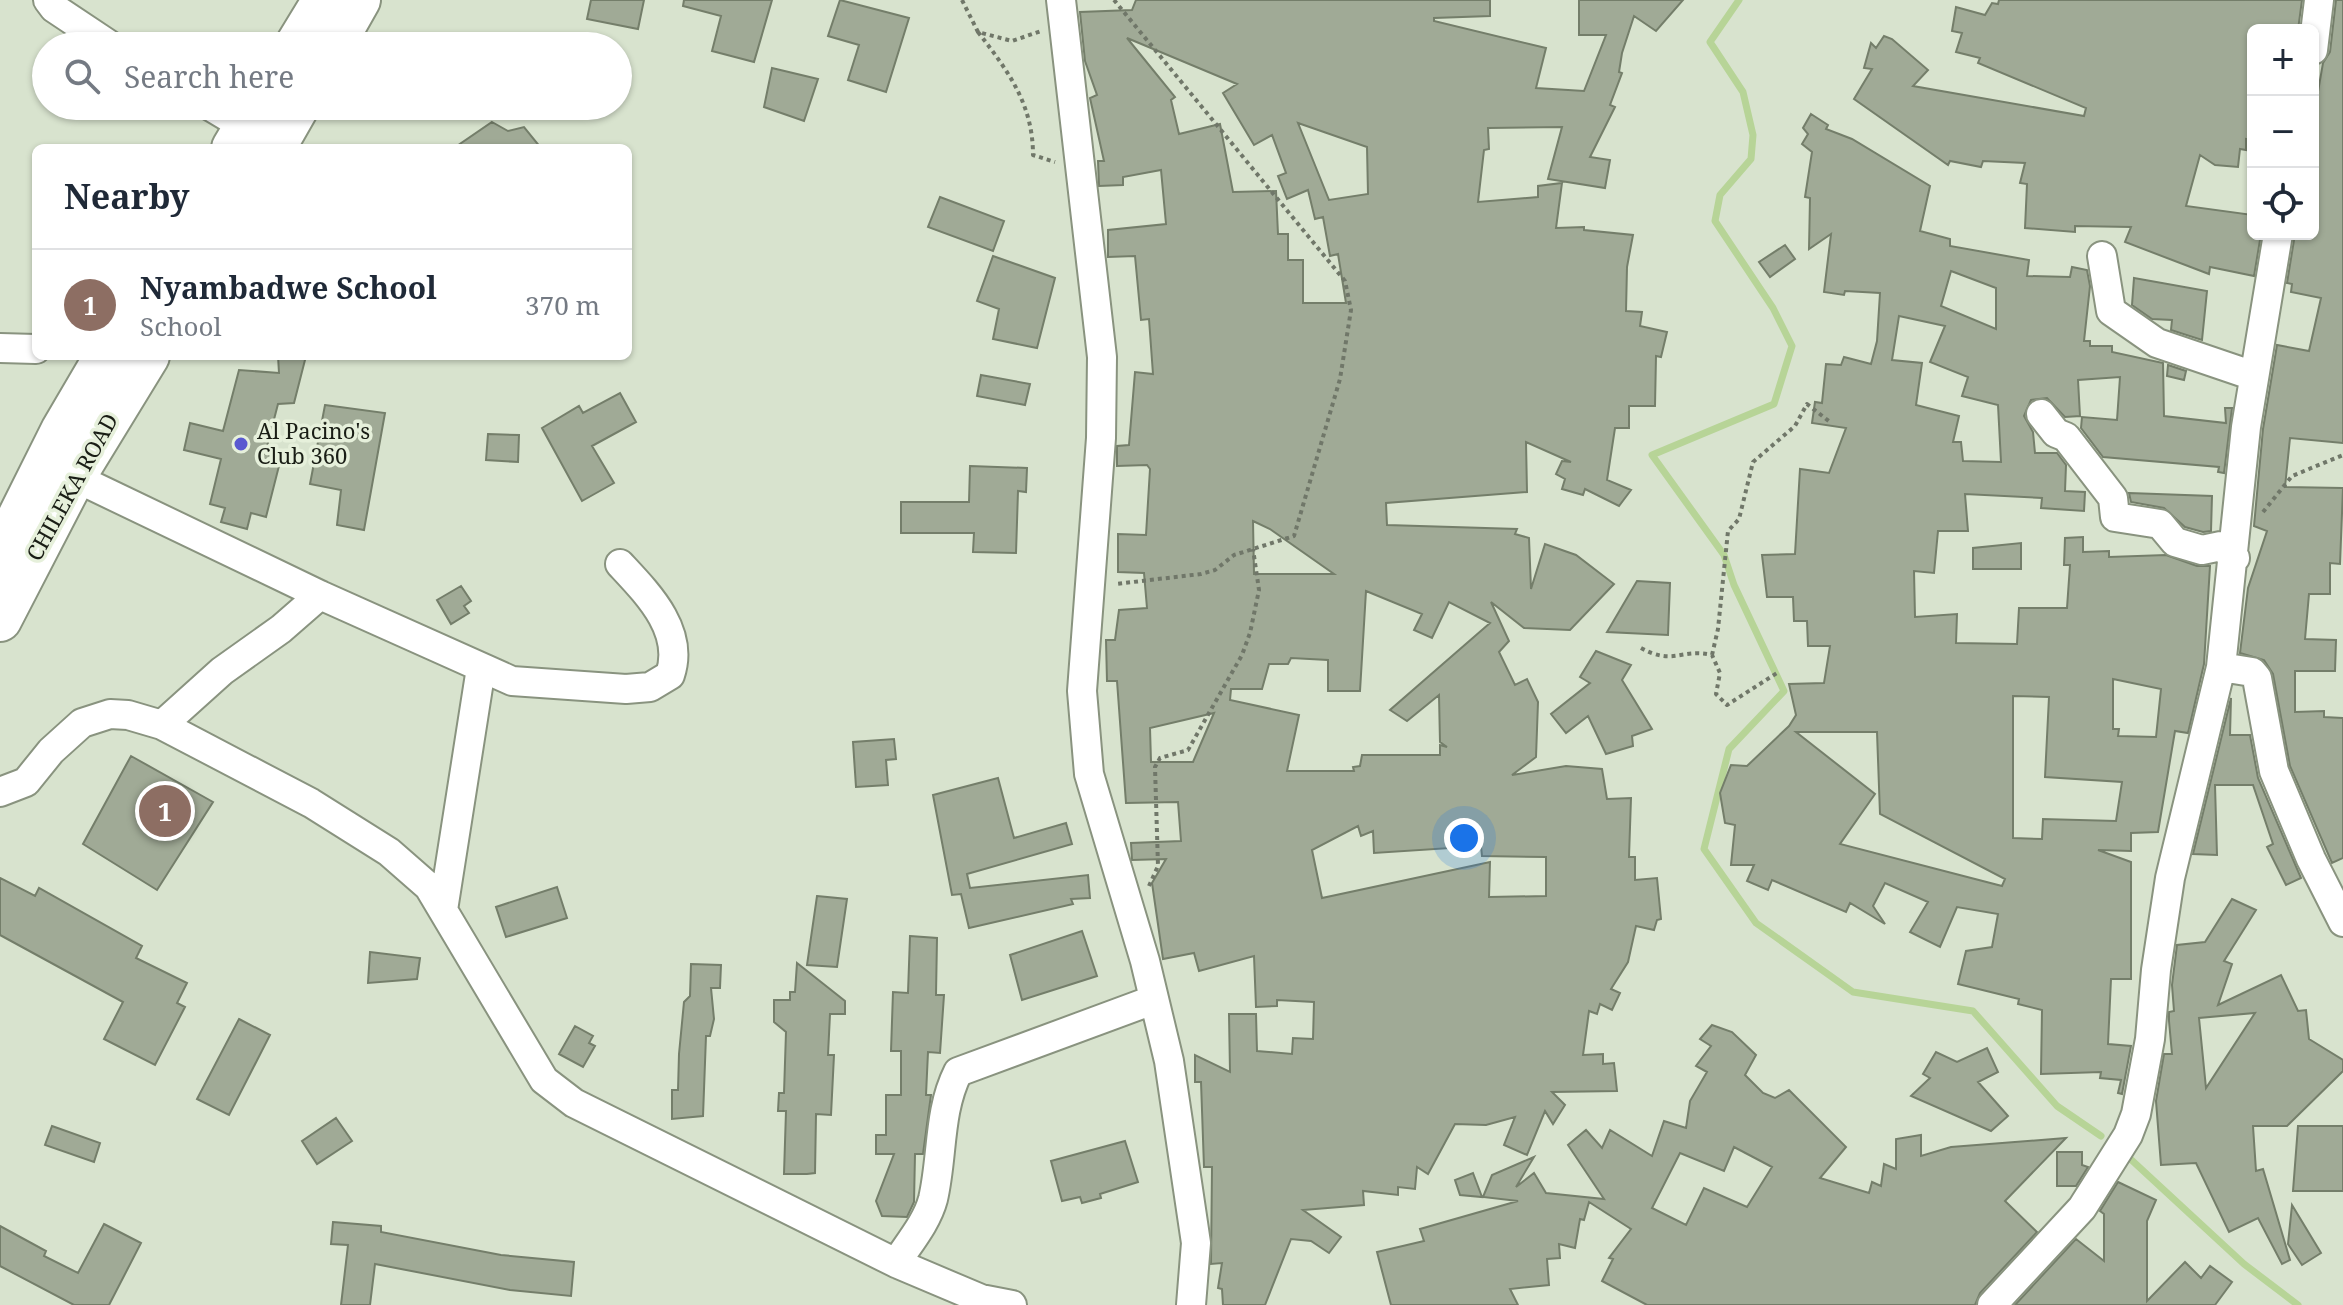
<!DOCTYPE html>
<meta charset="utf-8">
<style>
body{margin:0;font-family:"Noto Serif",serif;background:#f6f6f7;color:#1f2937}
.controls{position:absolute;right:24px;top:24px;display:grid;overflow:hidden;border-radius:12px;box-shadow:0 2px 6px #0004}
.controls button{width:72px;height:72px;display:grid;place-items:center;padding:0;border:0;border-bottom:2px solid #e0e1e3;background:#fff;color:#1f2937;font:40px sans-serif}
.you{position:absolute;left:1464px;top:838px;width:28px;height:28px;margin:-20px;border:6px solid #fff;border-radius:50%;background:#1a73e8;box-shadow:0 0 0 12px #1a73e833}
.badge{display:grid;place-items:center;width:52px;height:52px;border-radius:50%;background:#2563eb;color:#fff;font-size:26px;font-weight:700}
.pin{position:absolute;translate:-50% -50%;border:4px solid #fff;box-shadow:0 2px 8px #0006}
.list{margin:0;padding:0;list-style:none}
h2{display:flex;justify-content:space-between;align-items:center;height:104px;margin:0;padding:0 32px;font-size:34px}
h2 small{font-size:26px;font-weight:400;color:#747a83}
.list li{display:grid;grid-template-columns:52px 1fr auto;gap:24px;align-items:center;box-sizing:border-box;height:112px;padding:0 32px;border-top:2px solid #e0e1e3}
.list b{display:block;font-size:30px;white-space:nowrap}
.list p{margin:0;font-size:26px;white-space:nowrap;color:#747a83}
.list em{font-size:26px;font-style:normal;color:#747a83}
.icon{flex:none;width:44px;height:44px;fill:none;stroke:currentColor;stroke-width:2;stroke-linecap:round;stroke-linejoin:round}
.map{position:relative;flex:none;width:2343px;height:1305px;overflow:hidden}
.search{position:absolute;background:#fff;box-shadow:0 2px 6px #0004;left:32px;top:32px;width:600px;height:88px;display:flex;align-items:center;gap:20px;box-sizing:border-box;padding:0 28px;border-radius:44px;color:#747a83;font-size:30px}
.panel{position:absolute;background:#fff;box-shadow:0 2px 6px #0004;left:32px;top:144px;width:600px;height:216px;border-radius:12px}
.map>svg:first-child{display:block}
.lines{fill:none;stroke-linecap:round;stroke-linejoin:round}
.stream{stroke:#b7d497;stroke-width:7}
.building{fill:#a0aa96;stroke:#747e6a;stroke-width:2;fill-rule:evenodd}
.minor-casing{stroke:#89937f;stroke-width:32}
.highway-casing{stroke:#89937f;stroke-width:46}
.path{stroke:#707769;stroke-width:4;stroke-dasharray:4 4;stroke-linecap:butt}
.minor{stroke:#fff;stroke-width:28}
.highway{stroke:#fff;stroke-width:42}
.poi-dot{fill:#5a59d0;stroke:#e6f0db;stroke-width:3}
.labels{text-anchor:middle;stroke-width:7;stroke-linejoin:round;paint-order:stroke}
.poi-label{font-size:22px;fill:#191d15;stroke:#e6f0db;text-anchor:start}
.street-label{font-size:22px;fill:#191d15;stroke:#e6f0db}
</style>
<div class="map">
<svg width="2343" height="1305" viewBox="0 0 2343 1305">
<rect width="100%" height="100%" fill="#d8e3ce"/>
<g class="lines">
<path class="stream" d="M1739,0L1710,42L1743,92L1753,135L1751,159L1720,195L1715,221L1773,308L1792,346L1774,404L1652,455L1724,555L1734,585L1784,691L1729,749L1704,849L1756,923L1853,992L1973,1011L2057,1106L2101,1136
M2125,1154L2244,1264L2298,1305"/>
</g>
<path class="building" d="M591,0H644L638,29L587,19Z
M684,0H772L754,62L712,51L721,16L683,6Z
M840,0L909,18L886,92L848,80L859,45L828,36Z
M1136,0H1490V16L1434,18V21L1546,48L1536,88L1584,91L1606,35H1579V0H1683L1656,31L1634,16L1622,53L1619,72L1622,73L1610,105L1615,107L1590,157L1610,160L1605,188L1548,179L1562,127L1488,128L1489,149L1484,150L1478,202L1538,197V186L1562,183L1556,228L1584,227V230L1633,235L1627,267L1626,311L1642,312L1640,326L1667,332L1661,357L1656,356L1655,406H1629V428H1615L1607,480L1631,490L1619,506L1585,489L1583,495L1562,489L1565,479L1556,474L1562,461L1571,462L1526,442L1527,492L1386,503L1387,525L1517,529L1515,534L1529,538L1531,589L1545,544L1576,555L1614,584L1570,630L1524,628L1491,602L1509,641L1499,652L1515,685L1527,679L1538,702L1536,757L1512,775L1566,766L1602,769L1607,799L1631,798L1629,857H1635V880L1657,878L1661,919L1657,920L1654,930L1636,926L1628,962L1611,989L1620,993L1612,1010L1600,1004L1597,1014L1589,1011L1583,1055L1603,1054V1064L1614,1063L1617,1091L1552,1092L1565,1105L1553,1124L1545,1111L1527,1155L1504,1145L1515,1117L1486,1125L1455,1124L1428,1174L1417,1167L1415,1189L1398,1187V1195L1363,1191L1364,1205L1303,1210L1341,1237L1329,1253L1311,1241L1291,1239L1265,1305H1223L1222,1289L1218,1288L1222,1263L1211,1264L1212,1167H1204L1201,1082H1195V1055L1230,1072L1229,1014H1256L1257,1051L1292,1054L1293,1038L1313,1039L1314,1002L1277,1000V1006L1256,1007L1254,956L1199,971L1194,953L1163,959L1152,883L1166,859L1132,860L1131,843L1181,841L1178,802L1126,803L1117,681H1107L1106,640H1115L1119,610L1147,608L1144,573L1118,572V534L1146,535L1150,469L1147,465L1117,466V446L1129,445L1135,372L1153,374L1149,319L1141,320L1135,256L1108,257V230L1166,224L1161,170L1123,177V185L1099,186L1098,161H1104L1090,98L1097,95L1085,61L1080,12L1132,10ZM1127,38L1237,84L1223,93L1254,145L1272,135L1286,173L1278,176L1287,199L1308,190L1315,219L1323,217L1330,256L1338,254L1346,303H1303V260H1288V234H1278L1276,191L1233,192L1220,124L1179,134L1171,100L1175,97ZM1298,123L1367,147L1368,194L1329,200ZM1253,521L1270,529L1334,574H1254ZM1366,591L1422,614L1414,630L1432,638L1449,602L1490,623L1390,710L1407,721L1439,695L1440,742L1447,747L1440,745V755H1362L1360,766L1353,767L1354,771H1287L1299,715L1230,700L1231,689H1262L1269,664H1288L1291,658L1328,660V691H1360ZM1214,713L1193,762H1151L1150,728ZM1358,826L1361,836L1373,831L1374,853L1481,846L1482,856L1546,857V896L1489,897L1490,862L1322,898L1312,850Z
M1999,0H2302L2298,30H2253V140L2246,139V150L2240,149L2238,167L2215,165L2200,155L2186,206L2253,215V234H2261L2254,276L2210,267L2209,274L2125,242L2131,227L2075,226V232L2025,228L2027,184L2020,183L2025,163L1983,161L1981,167L1950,161L1948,165L1854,99L1872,69L1864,68L1871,43L1876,48L1884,36L1892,39L1928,70L1913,86L2084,116L2086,108L1978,63L1980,58L1956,52L1962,33L1952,31L1956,7L1985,15L1992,3L1998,4Z
M2336,0H2343V443L2290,438L2285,487L2343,488L2340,564L2330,563V594H2309L2305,639L2336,640L2335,671H2295V712L2324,711V717L2343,718V858L2332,863L2290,766L2273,674L2264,660L2240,653L2248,588L2267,531L2254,526L2263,429L2277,345L2309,351L2321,298L2291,292L2292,284L2287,283L2295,234H2313V120L2323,63L2330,52Z
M772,68L818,79L804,121L764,107Z
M1811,114L1828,125L1826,129L1852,139L1930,186L1920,231L1950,239V246L2029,260L2027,276L2070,277L2072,267L2087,270L2090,286L2084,341H2090V346H2112V352L2163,363L2164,416L2226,423L2225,408H2232L2224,473L2218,472L2219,467L2103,457L2081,428L2082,417L2117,420L2120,377L2078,380L2080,416L2065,417L2047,398L2031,400L2024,416L2033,432L2035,453H2057L2066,465L2065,491L2085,492L2084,511L2041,508L2042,498L1965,494L1968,531H1938L1934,573L1914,571L1915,617L1957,614L1956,643L2017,644L2019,608H2067L2070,565H2064L2065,538L2083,537V552L2109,551V557L2166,555L2197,566H2210L2204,664L2188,733L2175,731L2158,832L2131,833V851L2098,850L2131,862V979H2111L2108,1044L2131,1046L2122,1094L2118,1093L2121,1080L2100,1078L2101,1072L2041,1074L2042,1010L2018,1004L2019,999L1958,984L1966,951L1992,947L1998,914L1957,907L1940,947L1910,932L1928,902L1885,883L1873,906L1885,924L1850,903L1846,912L1772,880L1768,890L1747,881L1754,865H1731L1735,825L1725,823L1720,793L1731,765L1747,766L1789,726L1796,715L1789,684L1824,683L1830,646H1808L1807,621H1794L1793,597H1767L1762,555L1795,554L1800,469L1829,473L1846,428L1812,423L1815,402L1822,403L1826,364L1841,365L1844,357L1871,364L1877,341L1880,293L1845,291L1844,295L1824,292L1831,234L1809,249L1810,198L1805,197L1812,152L1802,144L1808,134L1803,128ZM1951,271L1996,288V329L1941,306ZM1899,316L1945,326L1930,362L1968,377L1962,396L1998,405L2001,462L1963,461L1961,442H1953L1959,416L1916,405L1922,363L1892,360ZM2113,679L2161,689L2156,737L2118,736L2119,729H2113ZM2013,696L2049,697L2045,777L2122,782L2116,821L2043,819L2042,839L2013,838ZM1796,732H1877L1880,814L2005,879L2002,886L1840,844L1875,794Z
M492,122L508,131L524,127L541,148H454Z
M940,197L1004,221L993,251L928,227Z
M1785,245L1795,259L1770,277L1759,262Z
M993,256L1055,278L1037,348L993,339L999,309L977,301Z
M2134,278L2207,291L2202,340L2171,330L2172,320L2152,319L2132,305Z
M278,356H306L294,403L278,404L265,454L281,458L266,517L251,513L247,529L221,522L225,508L210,504L221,459L184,450L190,423L223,431L239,370L279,373Z
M2168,365L2186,371L2184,380L2167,376Z
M981,375L1030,384L1025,405L977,396Z
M620,393L636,422L592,446L614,483L582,501L542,428L579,406L583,413Z
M325,405L385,413L364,530L337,525L341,490L310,484Z
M488,434L519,435L518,462L486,460Z
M970,466L1027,468L1026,492L1018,491L1016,553L973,552L974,533H901V502H969Z
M2129,493L2212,496L2211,531L2203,532L2185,527L2164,508L2131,502Z
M2021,543V569H1973V548Z
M1637,581L1670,583L1668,635L1607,632Z
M461,586L471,601L464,606L469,613L451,624L437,600Z
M1596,651L1631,665L1622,680L1652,729L1632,736L1633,746L1606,754L1588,716L1566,733L1551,714L1590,683L1580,677Z
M2231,698L2230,735H2250L2258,778L2301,878L2286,885L2267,847L2273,844L2253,785H2215L2217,855L2193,854Z
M894,739L896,759L886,760L888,785L856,787L853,742Z
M131,756L213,802L157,890L83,844Z
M998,778L1014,838L1066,823L1072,844L967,874L970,888L1088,875L1090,898L1071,899L1073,904L969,928L961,894L952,895L933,795Z
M0,878L35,896L39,888L142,946L136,958L187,983L177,1003L185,1007L155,1065L104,1039L123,1002L0,935Z
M557,887L567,918L506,937L496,907Z
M817,896L847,899L837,967L807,965Z
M2232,899L2256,910L2224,961L2232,964L2218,1005L2281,975L2298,1011L2306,1010L2309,1039L2343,1060V1071L2287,1126H2253L2256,1171L2263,1169L2290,1260L2282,1264L2258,1218L2229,1232L2196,1163L2161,1165L2156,1101L2164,1054H2172L2169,1021V1012L2174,1011L2172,985L2177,945L2205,942ZM2255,1013L2206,1088L2199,1018Z
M1082,931L1097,976L1022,1000L1010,955Z
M910,936L937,938L936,995H944L940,1053L928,1052L926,1095H931L923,1154H915L914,1202L907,1217L882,1216L876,1201L894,1154H876V1135H886V1095H901V1051H891L893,992L908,993Z
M370,952L420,958L417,979L368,983Z
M797,963L845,1001V1014H830L828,1055H834L831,1115L816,1114L815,1173L807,1174H784L786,1111H778L779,1093H784L786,1032L774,1022V1000H790V992H795Z
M691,964L721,965L720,988H711L714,1019L710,1036H706L703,1116L672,1119V1090H678L679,1054L684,1002L690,996Z
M239,1019L270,1035L229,1115L197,1099Z
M1712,1025L1732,1032L1756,1055L1745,1075L1763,1093L1775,1098L1789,1090L1846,1147L1820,1178L1869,1193L1872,1182L1881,1186L1884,1164L1896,1169V1139L1921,1135V1156L1951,1147L2066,1138L2005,1201L2037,1232L1980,1293L1975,1305H1647L1602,1281L1613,1259L1609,1258L1631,1229L1589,1202L1584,1220L1580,1219L1575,1248L1559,1244L1560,1258L1547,1259L1549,1285L1510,1289L1518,1305H1391L1377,1252L1424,1241L1420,1229L1518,1201L1483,1197L1492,1175L1534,1157L1516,1187L1534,1173L1546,1193L1604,1199L1568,1145L1586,1130L1602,1148L1610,1130L1652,1156L1664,1121L1686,1128L1690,1101L1707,1072L1696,1066L1711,1046L1700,1039ZM1734,1147L1772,1167L1747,1207L1704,1188L1686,1225L1652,1208L1680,1153L1724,1171Z
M575,1026L593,1036L589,1043L595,1046L583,1067L559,1054Z
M1987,1048L1998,1072L1978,1082L2008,1116L1991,1131L1911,1096L1930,1078L1923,1074L1936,1052L1957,1062Z
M336,1118L352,1141L317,1164L302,1141Z
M52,1126L100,1143L94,1162L45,1145Z
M2298,1126H2343V1191H2293Z
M1125,1141L1138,1182L1100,1194L1101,1198L1082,1203L1080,1197L1062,1201L1051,1161Z
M2057,1152H2082V1165L2088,1167L2076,1186H2057Z
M1473,1173L1482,1197L1460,1195L1455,1180Z
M2118,1182L2156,1200L2147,1221V1301L2185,1262L2201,1278L2210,1266L2232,1282L2215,1305H2015L2076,1239L2104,1261V1214L2100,1211Z
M2292,1205L2321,1253L2302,1265L2288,1244Z
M333,1222L381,1226V1232L501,1255L574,1262L571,1296L510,1290L375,1264L370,1305H341L348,1245L331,1244Z
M104,1224L141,1243L109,1305H74L0,1266V1226L46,1251L44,1256L78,1273Z"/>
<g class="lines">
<g class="minor-casing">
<path id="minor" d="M48,0L54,8L111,46
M1061,0L1102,357L1101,438L1082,691L1089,774L1145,961L1169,1061L1196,1243L1191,1305
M2313,50L2319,0
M210,106L245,127
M2102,256L2111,311L2157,343L2254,376
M0,348L36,349
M2041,414L2056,433L2066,437L2113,498L2115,517L2160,524L2175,542L2202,550L2221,546L2235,558
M74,477L320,595L512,681L626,689L650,687L670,675C685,631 648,594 620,564
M2221,667L2252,672L2257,678L2274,771L2311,859L2343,922
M162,725L222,671L281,629L320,595
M0,792L26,782L51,751L82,723L110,714L128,715L162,725L311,803L389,852L429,887L544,1080L574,1103L896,1263L981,1299L1012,1305
M443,910L481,668
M896,1263C909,1243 927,1222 933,1199C943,1156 938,1112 958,1072L1153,1000
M1992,1305L2082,1208L2128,1135L2136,1114L2150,1039L2156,970L2170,878L2221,667L2246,427L2278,234"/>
</g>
<g class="highway-casing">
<path id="highway" d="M296,46L324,0
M333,46L359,0
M233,148L258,106
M274,148L298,106
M0,555L62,431L106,356
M0,620L74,477L148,356"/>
</g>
<path class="path" d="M962,0L978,32L1012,41L1041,31
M1114,0L1345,281L1351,310L1340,379L1294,536L1234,555L1215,570L1201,574L1116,584
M978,32C1008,71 1033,104 1033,155L1055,162
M2263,512L2292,476L2343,455
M1641,648C1674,666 1680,648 1712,655L1720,673L1716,694L1727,705L1777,673
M1712,655L1718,629L1728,531L1739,519L1753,462L1795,426L1807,404L1830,422
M1149,886L1158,866L1155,767L1160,758L1188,750L1242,655L1250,633L1259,590L1253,549"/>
<use href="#minor" class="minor"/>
<use href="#highway" class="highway"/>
</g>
<circle class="poi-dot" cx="241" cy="444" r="8"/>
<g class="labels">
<g class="poi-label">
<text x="257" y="439">Al Pacino's<tspan x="257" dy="25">Club 360</tspan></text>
</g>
<g class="street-label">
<text transform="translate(72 487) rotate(-61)" y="8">CHILEKA ROAD</text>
</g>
</g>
</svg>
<div class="controls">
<button>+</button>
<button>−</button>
<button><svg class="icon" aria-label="locate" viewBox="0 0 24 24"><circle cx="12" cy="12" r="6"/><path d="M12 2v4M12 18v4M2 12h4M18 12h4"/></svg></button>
</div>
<div class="you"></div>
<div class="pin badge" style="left:165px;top:811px;background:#8d6e63">1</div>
<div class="search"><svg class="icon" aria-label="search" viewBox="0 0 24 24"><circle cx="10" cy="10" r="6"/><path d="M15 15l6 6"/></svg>Search here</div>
<section class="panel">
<h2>Nearby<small></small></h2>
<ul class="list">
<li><span class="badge" style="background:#8d6e63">1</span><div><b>Nyambadwe School</b><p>School</p></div><em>370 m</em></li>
</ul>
</section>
</div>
